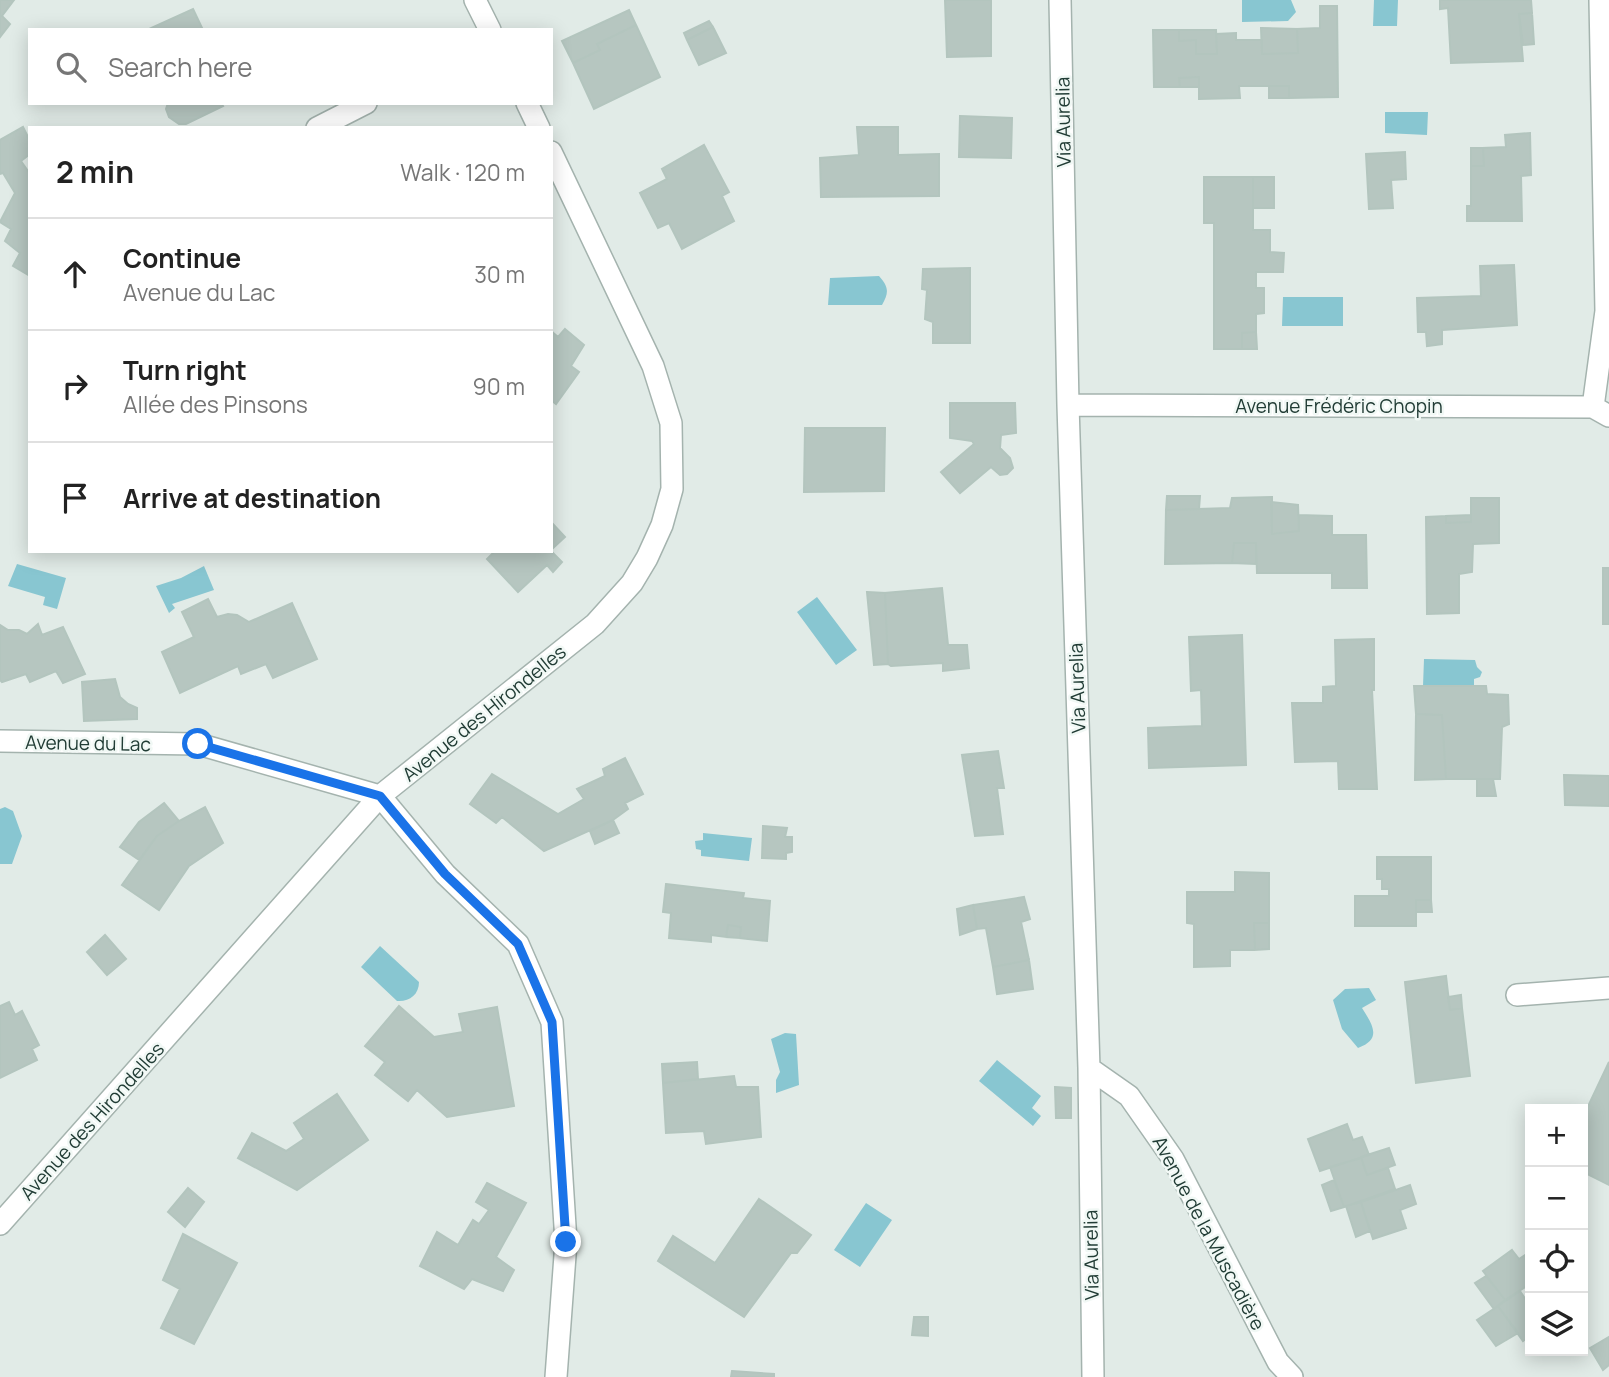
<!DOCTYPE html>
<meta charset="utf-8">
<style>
body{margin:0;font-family:Manrope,sans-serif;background:#f6f6f6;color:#222}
.controls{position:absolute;right:21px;bottom:21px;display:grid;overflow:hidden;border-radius:0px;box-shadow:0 4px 18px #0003}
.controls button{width:63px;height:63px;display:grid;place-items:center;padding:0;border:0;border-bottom:2px solid #e0e0e0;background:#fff;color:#222;font:35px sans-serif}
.stop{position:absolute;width:21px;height:21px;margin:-16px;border:5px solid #1a73e8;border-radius:50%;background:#fff}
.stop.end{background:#1a73e8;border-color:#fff;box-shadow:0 2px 7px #0008}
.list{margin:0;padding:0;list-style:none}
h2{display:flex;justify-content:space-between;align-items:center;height:91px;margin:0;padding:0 28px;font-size:30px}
h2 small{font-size:23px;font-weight:400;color:#767676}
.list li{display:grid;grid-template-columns:46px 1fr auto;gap:21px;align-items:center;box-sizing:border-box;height:112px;padding:0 28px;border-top:2px solid #e0e0e0}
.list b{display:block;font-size:26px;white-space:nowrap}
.list p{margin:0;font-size:23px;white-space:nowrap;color:#767676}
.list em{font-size:23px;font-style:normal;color:#767676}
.icon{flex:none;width:38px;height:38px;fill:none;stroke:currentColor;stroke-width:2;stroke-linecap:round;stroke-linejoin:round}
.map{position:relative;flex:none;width:1609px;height:1377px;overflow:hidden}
.search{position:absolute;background:#fff;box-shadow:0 4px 18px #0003;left:28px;top:28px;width:525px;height:77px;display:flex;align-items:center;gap:18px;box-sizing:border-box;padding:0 24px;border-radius:0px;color:#767676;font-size:26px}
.panel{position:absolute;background:#fff;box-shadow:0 4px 18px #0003;left:28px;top:126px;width:525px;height:427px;border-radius:0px}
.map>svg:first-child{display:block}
.water{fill:#88c6d1}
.building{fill:#b6c6c0;stroke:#b3c5be;stroke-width:2}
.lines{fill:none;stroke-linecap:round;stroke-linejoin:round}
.minor-casing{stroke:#a4b3ae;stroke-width:24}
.minor{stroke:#fff;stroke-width:21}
.route{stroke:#1a73e8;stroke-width:9}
.labels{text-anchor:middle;stroke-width:5;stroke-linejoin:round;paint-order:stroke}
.street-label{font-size:19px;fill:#213c35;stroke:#f1f8f5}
</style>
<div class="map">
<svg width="1609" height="1377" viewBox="0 0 1609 1377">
<rect width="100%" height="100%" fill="#e1ebe7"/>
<path class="water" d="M1242,0H1291L1296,12L1288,21L1242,22Z
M1374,0H1398L1397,26H1373Z
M1385,112H1428L1427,135L1385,133Z
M879,276C889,287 889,293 882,305H828L830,278Z
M1283,297H1343V326H1282Z
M17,564L66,578L57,609L43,605L45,597L8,586Z
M204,566L214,590L172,604L175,608L169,613L156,586L181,578Z
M817,597L857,650L836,665L797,612Z
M1424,659L1475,660L1477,667L1482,672L1480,677L1474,679V686H1423Z
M5,807L13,811L22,836L12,864H0V809Z
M703,833L752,838L749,861L701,856V850L696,849L695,841L703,840Z
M380,946L419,982C419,995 409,1002 397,1001L361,967Z
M1369,988L1376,1000L1362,1008C1372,1024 1383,1039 1358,1048L1342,1029L1333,1000L1345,989Z
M785,1033L796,1034L799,1085L776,1093V1080L780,1072L771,1039Z
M997,1060L1041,1096L1032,1108L1041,1116L1033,1126L979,1081Z
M866,1203L892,1220L860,1267L834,1250Z"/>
<path class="building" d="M0,0H14L2,16L10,24L0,37Z
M945,0H991V56L947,57Z
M1440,0H1531L1532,13L1519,14L1523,61L1451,63L1448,8L1440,9Z
M1320,6H1337L1338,97L1289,98V86H1239L1240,98L1199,99V77L1179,78L1180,87H1154L1153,30H1179V41L1196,40V54H1217L1216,34L1236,33V40H1262V54L1298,53L1297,29L1320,28Z
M193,9L203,30H147Z
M629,10L636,25L597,44L600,50L573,63L562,41Z
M1532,13L1534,44L1523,45L1519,14Z
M709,21L713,27L687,40L684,33Z
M636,25L660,77L594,109L573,63L600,50L597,44Z
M713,27L726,53L699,65L687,40Z
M1261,28L1297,29L1298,53L1262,54Z
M1179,30H1216L1217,54H1196V40L1179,41Z
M1199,77V87H1180L1179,78Z
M1269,86H1289V98H1269Z
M168,103H221L223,106L186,124H179L169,117L166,109Z
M960,116L1012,118L1011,158L959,157Z
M23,127L30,141V154L21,161L30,174V276L13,266L20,253L5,241L11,229L0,222L15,193L3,173L0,174V140Z
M857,127H898V155L939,154V196L821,197L820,158L859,155Z
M1530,133L1531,175L1521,176L1522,221H1467V206H1471V166H1484L1483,148L1506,147L1505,135Z
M704,145L729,192L722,196L734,221L682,249L669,223L658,228L640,193L667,179L662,169Z
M1471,148H1483L1484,166H1471Z
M1405,152L1406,179L1391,180L1393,208L1369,209L1366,154Z
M1204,177H1253V230H1270V252L1284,253L1283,272H1256V288H1264V313L1256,314V332L1242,333V349H1214V223H1204Z
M1253,177H1274V208H1253Z
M1514,265L1517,325L1442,330V344L1427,346L1426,332H1418L1417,298L1481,296L1480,266Z
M970,268V343H933V322L925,319L927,290L922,289L923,269Z
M565,329L584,345L571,366L579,372L556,404L551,400V331L558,337Z
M1256,332L1257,349H1242V333Z
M950,403H1015L1016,433L1001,435L1000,448L1010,458L1013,468L1007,474L1000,475L991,467L960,493L941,472L974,444L972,441L950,438Z
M805,428H885L884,491L804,492Z
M1167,496H1200L1199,509L1166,510Z
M1272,497V534L1299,531V515L1332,516V535H1366L1367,588H1332V573H1257L1256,543H1234L1232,563L1165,564L1166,510L1230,508L1232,498Z
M1471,498H1499V543L1473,544L1472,572L1459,574V613L1427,614L1426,517L1446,516V523L1471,522Z
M1271,502L1298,505L1299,531L1272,534Z
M1471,515V522L1446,523V516Z
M551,522L565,537L551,550Z
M1234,543H1256V564L1232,563Z
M495,551H551L562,562L553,572L547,565L518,592L487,559Z
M1603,568H1609V624H1603Z
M942,588L948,645H967L969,668L943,671V663L891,666L888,664L885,593Z
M867,592L885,593L888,664L874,665Z
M208,599L217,617L228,614L237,615L249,622L292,603L317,659L273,678L266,664L241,674L238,666L180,693L162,652L194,637L182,612Z
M38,624L42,635L63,627L85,674L63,683L56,671L30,682L26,674L2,682L0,680V625L8,630H19L27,634Z
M1242,635L1246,765L1149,768L1148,728L1202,726L1201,690L1191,691L1189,637Z
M1374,639V690H1372L1377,789H1339L1338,761L1295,762L1292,703H1323V687L1336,686L1335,640Z
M115,679L120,697L128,704L137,708V719L84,721L82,682Z
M1414,686H1486L1487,694L1508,695L1509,724L1502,727L1500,779H1446L1442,715L1416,714Z
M1416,714L1442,715L1446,779L1415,780Z
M998,751L1004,788H997L1003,834L975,836L962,755Z
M625,758L643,794L625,803L628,809L613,820L544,851L502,817L496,823L470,804L492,774L558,814L584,799L577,789L605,776L603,769Z
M1564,775L1609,776V806L1565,805Z
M1477,779H1493L1496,796H1477Z
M164,803L179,821L157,836L139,860L120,847L139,822Z
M205,807L223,843L189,866L159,910L122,885L157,836L179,821Z
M613,820L619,833L595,844L590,831Z
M763,826L787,828L785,837H792V852L786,853V859L762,858Z
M1377,857H1431V900H1416V926H1355V896H1389V889H1382V879H1377Z
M1235,872L1269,873V923H1254L1255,950H1230V966L1194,967V924L1187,923V892H1235Z
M666,884L744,893L743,898L770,901L767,941L740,938L741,927L728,925L726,937L711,935V942L669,938L671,913L663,912Z
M1024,897L1030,919L1021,922L1029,960L993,967L986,928L977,929L973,905Z
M1416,900H1431L1432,912H1416Z
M973,905L977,929L960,935L957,909Z
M1254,923H1269V949L1255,950Z
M728,925L741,927L740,938L726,937Z
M105,935L126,959L107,975L87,952Z
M1029,960L1033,989L997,994L993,967Z
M1446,976L1450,1010L1462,1008L1470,1076L1416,1083L1405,982Z
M1461,995L1462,1008L1450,1010L1448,997Z
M9,1002L15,1015L22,1011L39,1045L32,1049L37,1060L0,1078V1006Z
M399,1006L434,1037L463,1032L459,1014L497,1007L514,1106L447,1117L417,1090L408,1101L375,1075L385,1062L365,1046Z
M697,1062L698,1079L663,1083L662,1064Z
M1609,1062V1185L1583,1172V1117Z
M734,1076L736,1087H758L761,1137L706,1144L704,1131L666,1133L663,1083Z
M1055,1087L1071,1088V1118H1056Z
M337,1094L368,1140L297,1190L238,1158L252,1133L286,1151L304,1139L294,1123Z
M1347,1124L1353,1140L1362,1137L1369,1155L1320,1171L1308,1139Z
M1389,1148L1395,1165L1367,1175L1361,1157Z
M1361,1158L1367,1175L1388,1168L1395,1189L1344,1207L1330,1167Z
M1334,1180L1344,1207L1331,1211L1322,1185Z
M487,1183L526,1203L496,1257L514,1270L503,1291L472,1279L464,1289L420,1266L437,1232L458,1245L473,1220L479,1224L489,1210L476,1202Z
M1410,1185L1416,1204L1400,1210L1406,1228L1373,1239L1361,1202Z
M188,1188L204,1202L185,1227L168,1212Z
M759,1199L811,1235L797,1253H791L744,1317L658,1261L673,1236L715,1263Z
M1361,1202L1370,1231L1356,1237L1346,1206Z
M183,1234L237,1263L194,1344L161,1328L180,1289L163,1280Z
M1512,1250L1519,1259L1530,1252V1284L1505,1300L1483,1271Z
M1486,1276L1505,1300L1494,1309L1475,1283Z
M1520,1291L1530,1306V1336L1523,1341L1498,1306Z
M1498,1306L1518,1333L1496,1346L1477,1320Z
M914,1317H928V1336L912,1335Z
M1609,1337V1365L1603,1370L1590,1348Z
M732,1371L774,1374V1377H731Z"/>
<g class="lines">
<g class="minor-casing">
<path id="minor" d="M475,0L490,30
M1060,0L1068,405L1089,1068L1093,1377
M527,103L539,128
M317,128L366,103
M1068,405L1593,407L1609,416
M1593,407L1606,311L1600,0
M0,741L198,744L380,796L445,874L518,944L552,1022L566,1242L556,1377
M1517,995L1609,988
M1089,1068L1129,1096L1173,1159L1278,1362L1292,1377
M0,1224L380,796L595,624L632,583L647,558L662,525L672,489L671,423L653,366L551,152"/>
</g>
<use href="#minor" class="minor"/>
</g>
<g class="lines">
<path class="route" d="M198,744L380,796L445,874L518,944L552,1022L566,1242"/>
</g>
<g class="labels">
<g class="street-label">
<text transform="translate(1063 122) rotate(-91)" y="7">Via Aurelia</text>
<text x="1339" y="413">Avenue Frédéric Chopin</text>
<text transform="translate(1077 688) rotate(-92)" y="7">Via Aurelia</text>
<text transform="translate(484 713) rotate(-39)" y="7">Avenue des Hirondelles</text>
<text transform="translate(88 743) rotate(1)" y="7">Avenue du Lac</text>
<text transform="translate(92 1121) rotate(-48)" y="7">Avenue des Hirondelles</text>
<text transform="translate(1209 1233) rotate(62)" y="7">Avenue de la Muscadière</text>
<text transform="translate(1091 1255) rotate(-91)" y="7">Via Aurelia</text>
</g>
</g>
</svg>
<div class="controls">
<button>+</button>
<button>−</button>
<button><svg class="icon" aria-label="locate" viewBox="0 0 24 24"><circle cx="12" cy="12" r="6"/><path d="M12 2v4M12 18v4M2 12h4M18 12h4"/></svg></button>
<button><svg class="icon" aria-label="layers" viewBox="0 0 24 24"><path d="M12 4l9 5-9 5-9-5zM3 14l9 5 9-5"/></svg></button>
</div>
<div class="stop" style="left:198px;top:744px"></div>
<div class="stop end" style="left:566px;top:1242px"></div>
<div class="search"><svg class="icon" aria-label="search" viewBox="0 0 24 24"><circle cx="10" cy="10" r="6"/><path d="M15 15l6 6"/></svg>Search here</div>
<section class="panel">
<h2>2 min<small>Walk · 120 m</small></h2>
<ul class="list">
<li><svg class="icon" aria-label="ahead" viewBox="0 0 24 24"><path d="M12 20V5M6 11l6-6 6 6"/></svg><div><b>Continue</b><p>Avenue du Lac</p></div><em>30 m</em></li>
<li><svg class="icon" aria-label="right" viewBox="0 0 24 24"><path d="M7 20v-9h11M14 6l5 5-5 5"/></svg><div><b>Turn right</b><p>Allée des Pinsons</p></div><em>90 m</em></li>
<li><svg class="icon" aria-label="arrive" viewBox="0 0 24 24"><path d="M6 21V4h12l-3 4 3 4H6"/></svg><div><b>Arrive at destination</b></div></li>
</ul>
</section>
</div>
